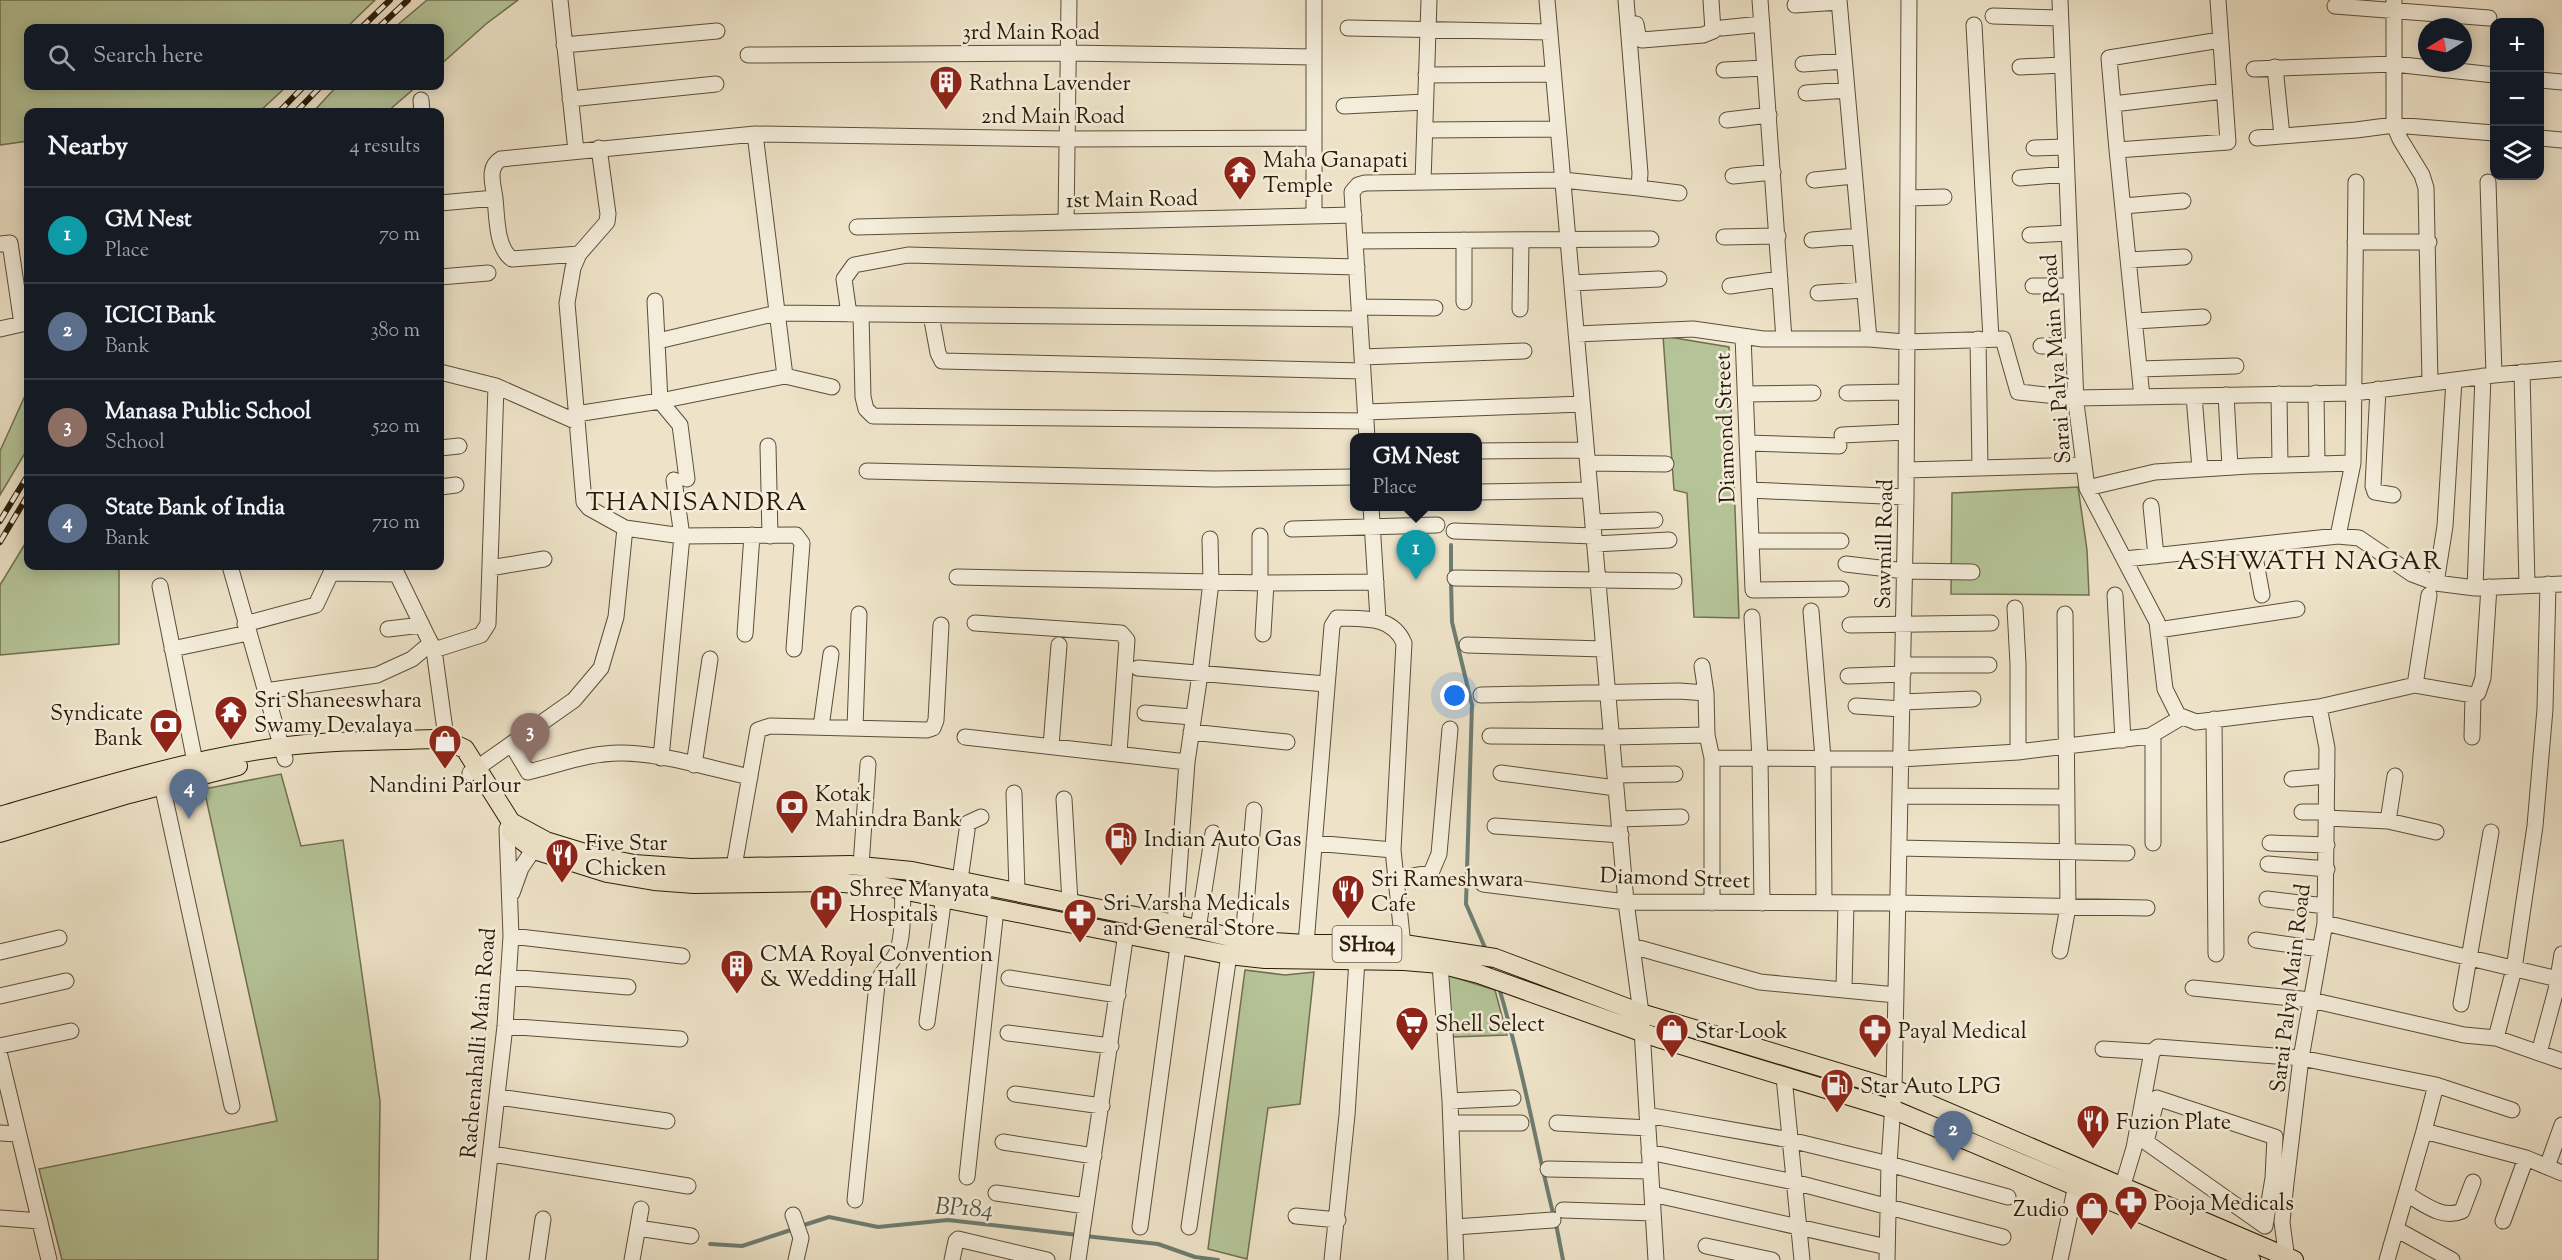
<!DOCTYPE html>
<meta charset="utf-8">
<style>
body{margin:0;font-family:"Sorts Mill Goudy",serif;background:#242831;color:#f1f3f6}
.controls{position:absolute;right:18px;top:18px;display:grid;overflow:hidden;border-radius:12px;box-shadow:0 3px 15px #0003}
.controls button{width:54px;height:54px;display:grid;place-items:center;padding:0;border:0;border-bottom:2px solid #363941;background:#171b24;color:#f1f3f6;font:30px sans-serif}
.compass{position:absolute;left:2418px;top:18px;width:54px;height:54px;border-radius:50%;background:#171b24;box-shadow:0 3px 15px #0003;rotate:260deg}
.you{position:absolute;left:1455px;top:696px;width:21px;height:21px;margin:-15px;border:4px solid #fff;border-radius:50%;background:#1a73e8;box-shadow:0 0 0 9px #1a73e833}
.badge{display:grid;place-items:center;width:39px;height:39px;border-radius:50%;background:#c59692;color:#fff;font-size:20px;font-weight:700}
.pin{position:absolute;translate:-50% -50px;filter:drop-shadow(0 2px 3px #0008)}
.pin::after{content:'';position:absolute;top:32px;width:21px;height:18px;background:inherit;clip-path:polygon(0 0,100% 0,50% 100%)}
.popup{position:absolute;left:1350px;top:433px;width:132px;height:78px;box-sizing:border-box;display:grid;place-content:center;border-radius:12px;background:#171b24;filter:drop-shadow(0 2px 4px #0005);font-size:20px;white-space:nowrap;color:#9ea1a6}
.popup b{font-size:22px;color:#f1f3f6}
.popup::after{content:'';position:absolute;left:50%;top:100%;margin-left:-12px;border:12px solid transparent;border-top-color:#171b24}
.list{margin:0;padding:0;list-style:none}
h2{display:flex;justify-content:space-between;align-items:center;height:78px;margin:0;padding:0 24px;font-size:26px}
h2 small{font-size:20px;font-weight:400;color:#9ea1a6}
.list li{display:grid;grid-template-columns:39px 1fr auto;gap:18px;align-items:center;box-sizing:border-box;height:96px;padding:0 24px;border-top:2px solid #363941}
.list b{display:block;font-size:22px;white-space:nowrap}
.list p{margin:0;font-size:20px;white-space:nowrap;color:#9ea1a6}
.list em{font-size:20px;font-style:normal;color:#9ea1a6}
.icon{flex:none;width:33px;height:33px;fill:none;stroke:currentColor;stroke-width:2;stroke-linecap:round;stroke-linejoin:round}
.map{position:relative;flex:none;width:2562px;height:1260px;overflow:hidden}
.search{position:absolute;background:#171b24;box-shadow:0 3px 15px #0003;left:24px;top:24px;width:420px;height:66px;display:flex;align-items:center;gap:15px;box-sizing:border-box;padding:0 21px;border-radius:12px;color:#9ea1a6;font-size:22px}
.panel{position:absolute;background:#171b24;box-shadow:0 3px 15px #0003;left:24px;top:108px;width:420px;height:462px;border-radius:12px}
.map>svg:first-child{display:block}
.green{fill:#b5c498;stroke:#707050;stroke-width:1.5}
.lines{fill:none;stroke-linecap:round;stroke-linejoin:round}
.stream{stroke:#6d7d71;stroke-width:4}
.minor-casing{stroke:#5b4e39;stroke-width:17}
.major-casing{stroke:#2a1c09;stroke-width:20}
.minor{stroke:#f4eddb;stroke-width:15}
.major{stroke:#eee3c8;stroke-width:18}
.rail-casing{stroke:#2a1c09;stroke-width:6}
.rail{stroke:#f4eddb;stroke-width:4;stroke-dasharray:11;stroke-linecap:butt}
.labels{text-anchor:middle;stroke-width:5;stroke-linejoin:round;paint-order:stroke}
.shield{fill:#f4eddb;stroke:#675b48;stroke-width:1.5}
.shield-label{font-size:21px;font-weight:bold;fill:#2a1c09}
.street-label{font-size:22px;fill:#2a1c09;stroke:#f4eddb}
.poi-label{font-size:22px;fill:#2a1c09;stroke:#f4eddb;text-anchor:start}
.water-label{font-size:24px;font-style:italic;fill:#515546;stroke:#f4eddb}
.quarter-label{font-size:26px;letter-spacing:1.5px;fill:#2a1c09;stroke:#f4eddb}
</style>
<div class="map">
<svg width="2562" height="1260" viewBox="0 0 2562 1260">
<rect width="100%" height="100%" fill="#eee3c8"/>
<filter id="stains"><feTurbulence type="fractalNoise" baseFrequency=".00333" numOctaves="4"/><feColorMatrix values="0 0 0 0 .2 0 0 0 0 .09 0 0 0 0 .02 0 0 0 .5 -.17"/></filter>
<radialGradient id="worn" r=".72"><stop offset=".6" stop-color="#630" stop-opacity="0"/><stop offset="1" stop-color="#630" stop-opacity=".3"/></radialGradient>
<path class="green" d="M0,0H375L346,28H28V86H287L259,112H28V141L0,145Z
M427,0H518L486,24L440,65V28H394Z
M337,86H417L387,112H313Z
M1663,336L1729,347L1739,618L1694,617L1687,493L1674,490Z
M28,389V448L0,495V451Z
M2078,487L2087,550L2089,595L1951,594L1952,493Z
M28,539V566H119V644L0,655V585Z
M281,774L301,846L343,840L380,1101L378,1260H62L39,1169L277,1121L204,789Z
M1245,970L1285,975L1314,972L1300,1104L1268,1108L1247,1259L1208,1249Z
M1447,975L1495,990L1507,1035L1453,1037Z"/>
<g class="lines">
<path class="stream" d="M1451,545V574
M1451,582L1452,622L1472,705L1466,904L1486,950
M1499,988C1522,1063 1535,1141 1554,1217
M1556,1224L1563,1260
M801,1226L829,1217L878,1227L948,1220L1078,1235
M1085,1236L1158,1244L1195,1257L1218,1260
M710,1244L742,1246L794,1229"/>
<g class="minor-casing">
<path id="minor" d="M560,0L576,151
M1314,0V215
M1547,0L1626,902L1641,1013L1656,1260
M1760,0L1784,339
M1839,0L1869,339
M2060,0L2076,403L2087,488L2157,622L2165,689L2178,715L2196,722L2319,707L2327,748L2325,923L2301,1058L2286,1183L2282,1222L2287,1260
M2394,0V125L2400,139L2422,175L2426,188L2430,382
M1795,5L1839,2
M2335,6L2489,18
M1993,16L2060,18
M1636,24L1638,35L1642,40L1703,35L1713,31L1711,0
M1974,25L1991,339
M1348,28L1550,32
M1722,28L1762,24
M564,45L717,31
M748,55L1068,53L1314,57
M1803,64L1844,61
M2020,67L2062,65
M2275,67L2282,136
M2254,69L2394,64L2494,75
M1724,70L1765,68
M1426,75L1553,74
M2540,80L2562,82
M1806,93L1847,90
M570,99L716,84
M421,100L422,112
M2113,104L2224,91
M1344,106L1425,102
M1727,120L1769,115
M1425,130L1558,129
M2257,138L2356,130L2394,125L2494,133
M2540,138L2562,140
M2034,148L2065,147
M2117,150L2109,58L2220,40
M1733,176L1773,172
M2020,178L2066,174
M1814,180L1854,176
M1423,182L1429,0
M2488,182L2494,375
M1639,188L1679,193
M495,198C497,216 496,248 512,259L579,254
M1908,198L1944,197
M440,203L495,198C493,184 487,167 501,159L755,134L1067,139L1314,138
M2123,206L2183,201
M1066,222L1069,0
M857,227L1354,215
M2030,235L2069,233
M1724,237L1778,236
M1812,240L1860,236
M1355,241L1651,239
M2355,242H2429
M0,244L10,243L22,324L0,329
M2128,260L2184,257
M440,277L488,273
M1572,283L1659,279
M1730,286L1780,279
M2033,286H2071
M1818,293L1864,290
M1464,302V240
M1359,307L1435,308
M1520,309L1521,240
M849,314L844,279L854,265L908,255L1357,267
M861,314L863,397L866,409L873,416L1366,421
M931,315L938,353L942,361L1363,371
M2135,321L2203,317
M1576,334L1693,329L1763,339H1869L1905,342L2003,339L2018,392L2076,398L2354,393L2494,375L2562,369
M1743,336L1753,590L1841,589
M1978,339L1980,468
M658,341L777,313L1360,319
M2041,346H2074
M1362,357L1524,351
M2140,369L2236,366
M440,372L496,386L577,422
M2522,372L2527,585
M785,376L832,387
M2378,389L2373,486L2375,492L2393,495
M1847,393L1905,392
M2316,393L2317,464
M1745,394L1813,393
M2279,394L2280,465
M2226,395L2230,467
M2194,396L2200,469
M2142,397L2117,150L2228,142L2218,0
M1366,412L1582,404
M576,414L660,401L655,301
M1842,435L1906,432
M1367,438L1352,192L1358,185L1365,183L1563,180L1639,188L1640,173L1626,0
M1747,443L1839,446
M768,446L770,536
M440,448L459,446
M1478,451L1586,450
M1588,463L1666,464
M1906,470L2084,465
M867,471L1214,479L1354,477
M687,479L680,425L660,401L785,376L755,134
M440,487L456,485
M2087,488L2155,472L2249,466L2353,463
M1749,490L1906,497
M1478,492L1590,490
M1371,506L1378,619
M2151,506L2156,556
M1593,522L1655,520
M625,528L682,536L796,535L802,543L794,649
M1292,529L1437,525
M1454,531L1594,536
M2338,536L2353,463L2356,182
M1751,541H1841
M1595,544L1669,540
M2253,546L2262,595
M2125,559L2338,536L2359,538L2412,574L2436,583L2475,588L2562,584
M1846,564L1905,571L1972,572
M230,566L285,759
M393,566L434,650L448,752
M490,568L544,559
M957,577L1266,583L1376,582
M1455,578L1674,581
M1260,583V536
M2436,583L2445,526L2454,380
M160,586L195,762
M2475,588L2483,376
M2115,595L2123,740
M2015,608L2018,664V752
M1811,611L1823,758L1824,903
M1752,617L1760,758L1762,903
M975,623L1121,633L1127,640L1119,753
M245,624L316,605L331,573L397,574
M1850,625L1991,623
M388,629L422,625
M2158,630L2297,609
M745,634L752,535
M1263,634L1266,583
M1467,645L1604,649
M172,649L248,633
M434,650L481,635L488,624L496,386
M1903,665H1989
M1702,666L1706,693
M1138,668L1326,684
M1848,676L1903,674
M2415,685L2429,595
M265,691L377,675L412,659L431,643
M1481,695L1679,691L1706,693L1707,735L1712,758V903
M1902,702L1973,699
M1856,706L1902,709
M2319,707L2415,685L2473,695L2478,693L2483,678L2489,587
M1145,713L1192,717
M2214,719L2216,954
M821,727L831,654
M855,728L859,614
M1191,732L1287,742
M2153,735V843
M1490,736L1612,737L1707,735
M965,737L1187,762
M2472,737L2473,695
M512,745L528,772C558,765 591,752 623,753C665,754 709,768 750,777
M1051,746L1059,645
M661,758L682,536L674,480
M1712,758L1901,759L2018,752L2150,736L2182,717
M694,765L710,659
M470,773L574,700L601,668L616,617L625,528L589,508L584,502L567,303L573,268L579,254L607,222L608,214L599,148
M1501,773L1616,788
M1615,775L1675,774
M2292,779L2327,776
M162,785L232,1106
M1014,793L1017,891
M1900,796L2066,797
M1064,799L1070,902
M2302,812H2327
M2327,818L2388,821L2436,832
M1619,819L1681,817
M2388,821L2395,776
M1495,826L1621,835
M1314,843L1393,850
M2270,843L2327,845
M1899,848L2127,853
M2268,864L2327,869
M861,866L868,764
M732,878L758,730L770,726L927,730L933,728L936,720L941,625
M1395,879L1431,873L1439,854L1450,729
M960,880L968,823L981,817
M1483,884L1626,902L1898,903L2147,908
M512,893L521,868L540,840
M2267,899L2325,906
M2325,923L2562,980
M1175,924L1187,762L1200,674L1211,582L1210,539
M1198,929L1213,833
M511,936L682,956
M1243,940L1254,810
M2256,940L2320,949
M1306,944L1332,626L1337,618C1363,619 1392,615 1404,643L1393,850L1404,955
M1632,946L1760,982L1896,995
M2060,951L2068,907L2065,614
M0,952L59,938
M1440,964L1450,1101L1456,1260
M508,977L628,987
M1009,978L1118,995
M2193,988L2311,1000L2464,1035L2496,1038L2562,1061
M1844,989L1846,903
M0,996L66,981
M2461,1004L2491,832
M927,1022L944,896
M505,1026L680,1039
M1008,1033L1111,1046
M2496,1038L2514,969L2535,826L2545,709L2548,584
M0,1046L71,1031
M2103,1049L2152,1052
M2539,1053L2556,990L2562,954
M0,1056L49,1260
M1784,1077L1802,1260
M2436,1085L2512,1110
M1015,1094L1102,1106
M498,1097L667,1121
M2157,1098L2275,1137L2273,1178L2265,1226L2146,1142Z
M1450,1101L1513,1098
M1647,1115L1790,1140L1889,1164L2008,1197
M1451,1123H1521
M1557,1123L1648,1128
M0,1133L18,1134
M1003,1142L1094,1156
M1649,1152L1794,1182L2003,1237
M492,1154L688,1186
M2547,1167L2562,1125
M1548,1169L1650,1171
M967,1177L996,909
M2122,1188L2134,1148L2152,1052L2158,1047L2301,1058L2436,1085L2424,1131L2526,1158L2562,1173
M996,1193L1086,1206
M1652,1194L1887,1247
M2406,1194C2423,1203 2442,1220 2462,1211L2473,1182
M855,1200L877,984C883,967 892,965 897,952C904,937 902,907 903,889
M1563,1210L1653,1213
M793,1215L801,1238L796,1260
M1296,1216L1338,1220
M0,1218L40,1221
M2503,1221L2526,1158
M1140,1227L1178,946
M1189,1227L1229,955
M1455,1227L1553,1220
M638,1228L691,1236
M2396,1229L2452,1260
M1706,1246L1772,1260
M478,1260L505,1026L511,936L507,829L511,822
M537,1260L543,1219
M632,1260L641,1209
M952,1260L956,1241L958,1239L1047,1260
M1078,1260L1126,933
M1332,1260L1347,1115L1357,960
M1887,1260L1889,1164L1894,1089L1906,497L1909,0
M2060,1260L2076,1185
M2387,1260L2424,1131"/>
</g>
<g class="major-casing">
<path id="major" d="M0,816C92,789 185,760 280,747C330,740 384,741 435,739L448,741L465,749L511,822L546,841L595,856L634,864L691,868L850,865L912,871L1175,924L1243,940L1306,944H1404L1495,958L1641,1013L1894,1089L2294,1260
M511,832L534,850L607,873L654,881L694,884L830,882L882,886L1229,955L1265,959L1404,961L1440,964L1479,974L1661,1039L1892,1109L2251,1260
M0,833L129,794L238,766"/>
</g>
<use href="#minor" class="minor"/>
<use href="#major" class="major"/>
<g class="rail-casing">
<path id="rail" d="M361,28L390,0
M378,28L408,0
M279,112L304,86
M296,112L321,86
M0,521L28,475
M0,542L28,495"/>
</g>
<use href="#rail" class="rail"/>
</g>
<defs>
<g id="building-pin" transform="scale(1.725)"><path d="M0 17L-7.5 6A9.5 9.5 0 1 1 7.5 6Z" fill="#8f2418" stroke="#f4eddb"/><path d="M-4-6H4V6H1V3H-1V6H-4ZM-2.5-4.3h1.7v1.8h-1.7ZM.8-4.3h1.7v1.8H.8ZM-2.5-1h1.7V.8h-1.7ZM.8-1h1.7V.8H.8Z" fill="#fff"/></g>
<g id="temple-pin" transform="scale(1.725)"><path d="M0 17L-7.5 6A9.5 9.5 0 1 1 7.5 6Z" fill="#8f2418" stroke="#f4eddb"/><path d="M0-6L5-2H3V0L6.5 2.5H4V6H1.5V3h-3V6H-4V2.5H-6.5L-3 0V-2H-5Z" fill="#fff"/></g>
<g id="bank-pin" transform="scale(1.725)"><path d="M0 17L-7.5 6A9.5 9.5 0 1 1 7.5 6Z" fill="#8f2418" stroke="#f4eddb"/><path d="M-6-4H6V4H-6ZM0-2.3a2.3 2.3 0 1 0 0 4.6a2.3 2.3 0 1 0 0-4.6Z" fill="#fff"/></g>
<g id="shop-pin" transform="scale(1.725)"><path d="M0 17L-7.5 6A9.5 9.5 0 1 1 7.5 6Z" fill="#8f2418" stroke="#f4eddb"/><path d="M-5-2.5h2.3a2.7 3.5 0 0 1 5.4 0H5L5.5 6h-11ZM-1.5-2.5h3a1.5 2.3 0 0 0-3 0Z" fill="#fff"/></g>
<g id="fuel-pin" transform="scale(1.725)"><path d="M0 17L-7.5 6A9.5 9.5 0 1 1 7.5 6Z" fill="#8f2418" stroke="#f4eddb"/><path d="M-5.5-6h7V0h2V4h1.3V-2.5L3-4.5l.8-.8L6-3V5H2.5V1h-1V6h-7ZM-4.2-4.7v3.2H.2V-4.7Z" fill="#fff"/></g>
<g id="restaurant-pin" transform="scale(1.725)"><path d="M0 17L-7.5 6A9.5 9.5 0 1 1 7.5 6Z" fill="#8f2418" stroke="#f4eddb"/><path d="M-5-6h1v4h1v-4h1v4h1v-4h1v5L-1.5 .5V6h-2V.5L-5-1ZM5-6V6H3V1.5H1.5Q1.5-4 5-6Z" fill="#fff"/></g>
<g id="hospital-pin" transform="scale(1.725)"><path d="M0 17L-7.5 6A9.5 9.5 0 1 1 7.5 6Z" fill="#8f2418" stroke="#f4eddb"/><path d="M-5-5h3v3.5h4V-5h3V5h-3V1.5h-4V5h-3Z" fill="#fff"/></g>
<g id="pharmacy-pin" transform="scale(1.725)"><path d="M0 17L-7.5 6A9.5 9.5 0 1 1 7.5 6Z" fill="#8f2418" stroke="#f4eddb"/><path d="M-2-6h4v4h4v4h-4v4h-4v-4h-4v-4h4Z" fill="#fff"/></g>
<g id="supermarket-pin" transform="scale(1.725)"><path d="M0 17L-7.5 6A9.5 9.5 0 1 1 7.5 6Z" fill="#8f2418" stroke="#f4eddb"/><path d="M-6-5.5h2.5l.6 2H6L4.5 2H-2.5L-4.4-4H-6ZM-1.5 3.2a1.3 1.3 0 1 0 .1 0ZM3 3.2a1.3 1.3 0 1 0 .1 0Z" fill="#fff"/></g>
</defs>
<g fill-rule="evenodd">
<use href="#building-pin" x="946" y="82"/>
<use href="#temple-pin" x="1240" y="172"/>
<use href="#temple-pin" x="231" y="712"/>
<use href="#bank-pin" x="166" y="725"/>
<use href="#shop-pin" x="445" y="741"/>
<use href="#bank-pin" x="792" y="806"/>
<use href="#fuel-pin" x="1121" y="838"/>
<use href="#restaurant-pin" x="562" y="855"/>
<use href="#restaurant-pin" x="1348" y="891"/>
<use href="#hospital-pin" x="826" y="901"/>
<use href="#pharmacy-pin" x="1080" y="915"/>
<use href="#building-pin" x="737" y="966"/>
<use href="#supermarket-pin" x="1412" y="1023"/>
<use href="#shop-pin" x="1672" y="1030"/>
<use href="#pharmacy-pin" x="1875" y="1030"/>
<use href="#fuel-pin" x="1837" y="1085"/>
<use href="#restaurant-pin" x="2093" y="1121"/>
<use href="#pharmacy-pin" x="2131" y="1202"/>
<use href="#shop-pin" x="2092" y="1208"/>
</g>
<g class="labels">
<rect class="shield" x="1332.5" y="926" width="69" height="36" rx="4.5"/>
<g class="shield-label">
<text x="1367" y="951">SH104</text>
</g>
<g class="street-label">
<text x="1031" y="39">3rd Main Road</text>
<text x="1053" y="123">2nd Main Road</text>
<text transform="translate(1132 198) rotate(-1)" y="8">1st Main Road</text>
<text transform="translate(2055 359) rotate(-94)" y="8">Sarai Palya Main Road</text>
<text transform="translate(1724 428) rotate(-92)" y="8">Diamond Street</text>
<text transform="translate(1883 544) rotate(-89)" y="8">Sawmill Road</text>
<text transform="translate(1675 877) rotate(2)" y="8">Diamond Street</text>
<text transform="translate(2289 988) rotate(-83)" y="8">Sarai Palya Main Road</text>
<text transform="translate(477 1043) rotate(-85)" y="8">Rachenahalli Main Road</text>
</g>
<g class="poi-label">
<text x="969" y="90">Rathna Lavender</text>
<text x="1263" y="167">Maha Ganapati<tspan x="1263" dy="25">Temple</tspan></text>
<text x="254" y="707">Sri Shaneeswhara<tspan x="254" dy="25">Swamy Devalaya</tspan></text>
<text x="143" y="720" text-anchor="end">Syndicate<tspan x="143" dy="25">Bank</tspan></text>
<text x="445" y="792" text-anchor="middle">Nandini Parlour</text>
<text x="815" y="801">Kotak<tspan x="815" dy="25">Mahindra Bank</tspan></text>
<text x="1144" y="846">Indian Auto Gas</text>
<text x="585" y="850">Five Star<tspan x="585" dy="25">Chicken</tspan></text>
<text x="1371" y="886">Sri Rameshwara<tspan x="1371" dy="25">Cafe</tspan></text>
<text x="849" y="896">Shree Manyata<tspan x="849" dy="25">Hospitals</tspan></text>
<text x="1103" y="910">Sri Varsha Medicals<tspan x="1103" dy="25">and General Store</tspan></text>
<text x="760" y="961">CMA Royal Convention<tspan x="760" dy="25">&amp; Wedding Hall</tspan></text>
<text x="1435" y="1031">Shell Select</text>
<text x="1695" y="1038">Star Look</text>
<text x="1898" y="1038">Payal Medical</text>
<text x="1860" y="1093">Star Auto LPG</text>
<text x="2116" y="1129">Fuzion Plate</text>
<text x="2154" y="1210">Pooja Medicals</text>
<text x="2069" y="1216" text-anchor="end">Zudio</text>
</g>
<g class="water-label">
<text transform="translate(964 1207) rotate(3)" y="8">BP184</text>
</g>
<g class="quarter-label">
<text x="697" y="510">THANISANDRA</text>
<text x="2310" y="569">ASHWATH NAGAR</text>
</g>
</g>
<rect width="100%" height="100%" filter="url(#stains)"/>
<rect width="100%" height="100%" fill="url(#worn)"/>
</svg>
<div class="controls">
<button>+</button>
<button>−</button>
<button><svg class="icon" aria-label="layers" viewBox="0 0 24 24"><path d="M12 4l9 5-9 5-9-5zM3 14l9 5 9-5"/></svg></button>
</div>
<svg class="compass" viewBox="-18 -18 36 36"><path d="M0-13l5 13h-10z" fill="#e53935"/><path d="M0 13l5-13h-10z" fill="#9ea1a6"/></svg>
<div class="you"></div>
<div class="pin badge" style="left:1416px;top:580px;background:#0f9aa8">1</div>
<div class="popup"><b>GM Nest</b>Place</div>
<div class="pin badge" style="left:1953px;top:1161px;background:#5c6f8a">2</div>
<div class="pin badge" style="left:530px;top:763px;background:#8d6e63">3</div>
<div class="pin badge" style="left:189px;top:819px;background:#5c6f8a">4</div>
<div class="search"><svg class="icon" aria-label="search" viewBox="0 0 24 24"><circle cx="10" cy="10" r="6"/><path d="M15 15l6 6"/></svg>Search here</div>
<section class="panel">
<h2>Nearby<small>4 results</small></h2>
<ul class="list">
<li><span class="badge" style="background:#0f9aa8">1</span><div><b>GM Nest</b><p>Place</p></div><em>70 m</em></li>
<li><span class="badge" style="background:#5c6f8a">2</span><div><b>ICICI Bank</b><p>Bank</p></div><em>380 m</em></li>
<li><span class="badge" style="background:#8d6e63">3</span><div><b>Manasa Public School</b><p>School</p></div><em>520 m</em></li>
<li><span class="badge" style="background:#5c6f8a">4</span><div><b>State Bank of India</b><p>Bank</p></div><em>710 m</em></li>
</ul>
</section>
</div>
